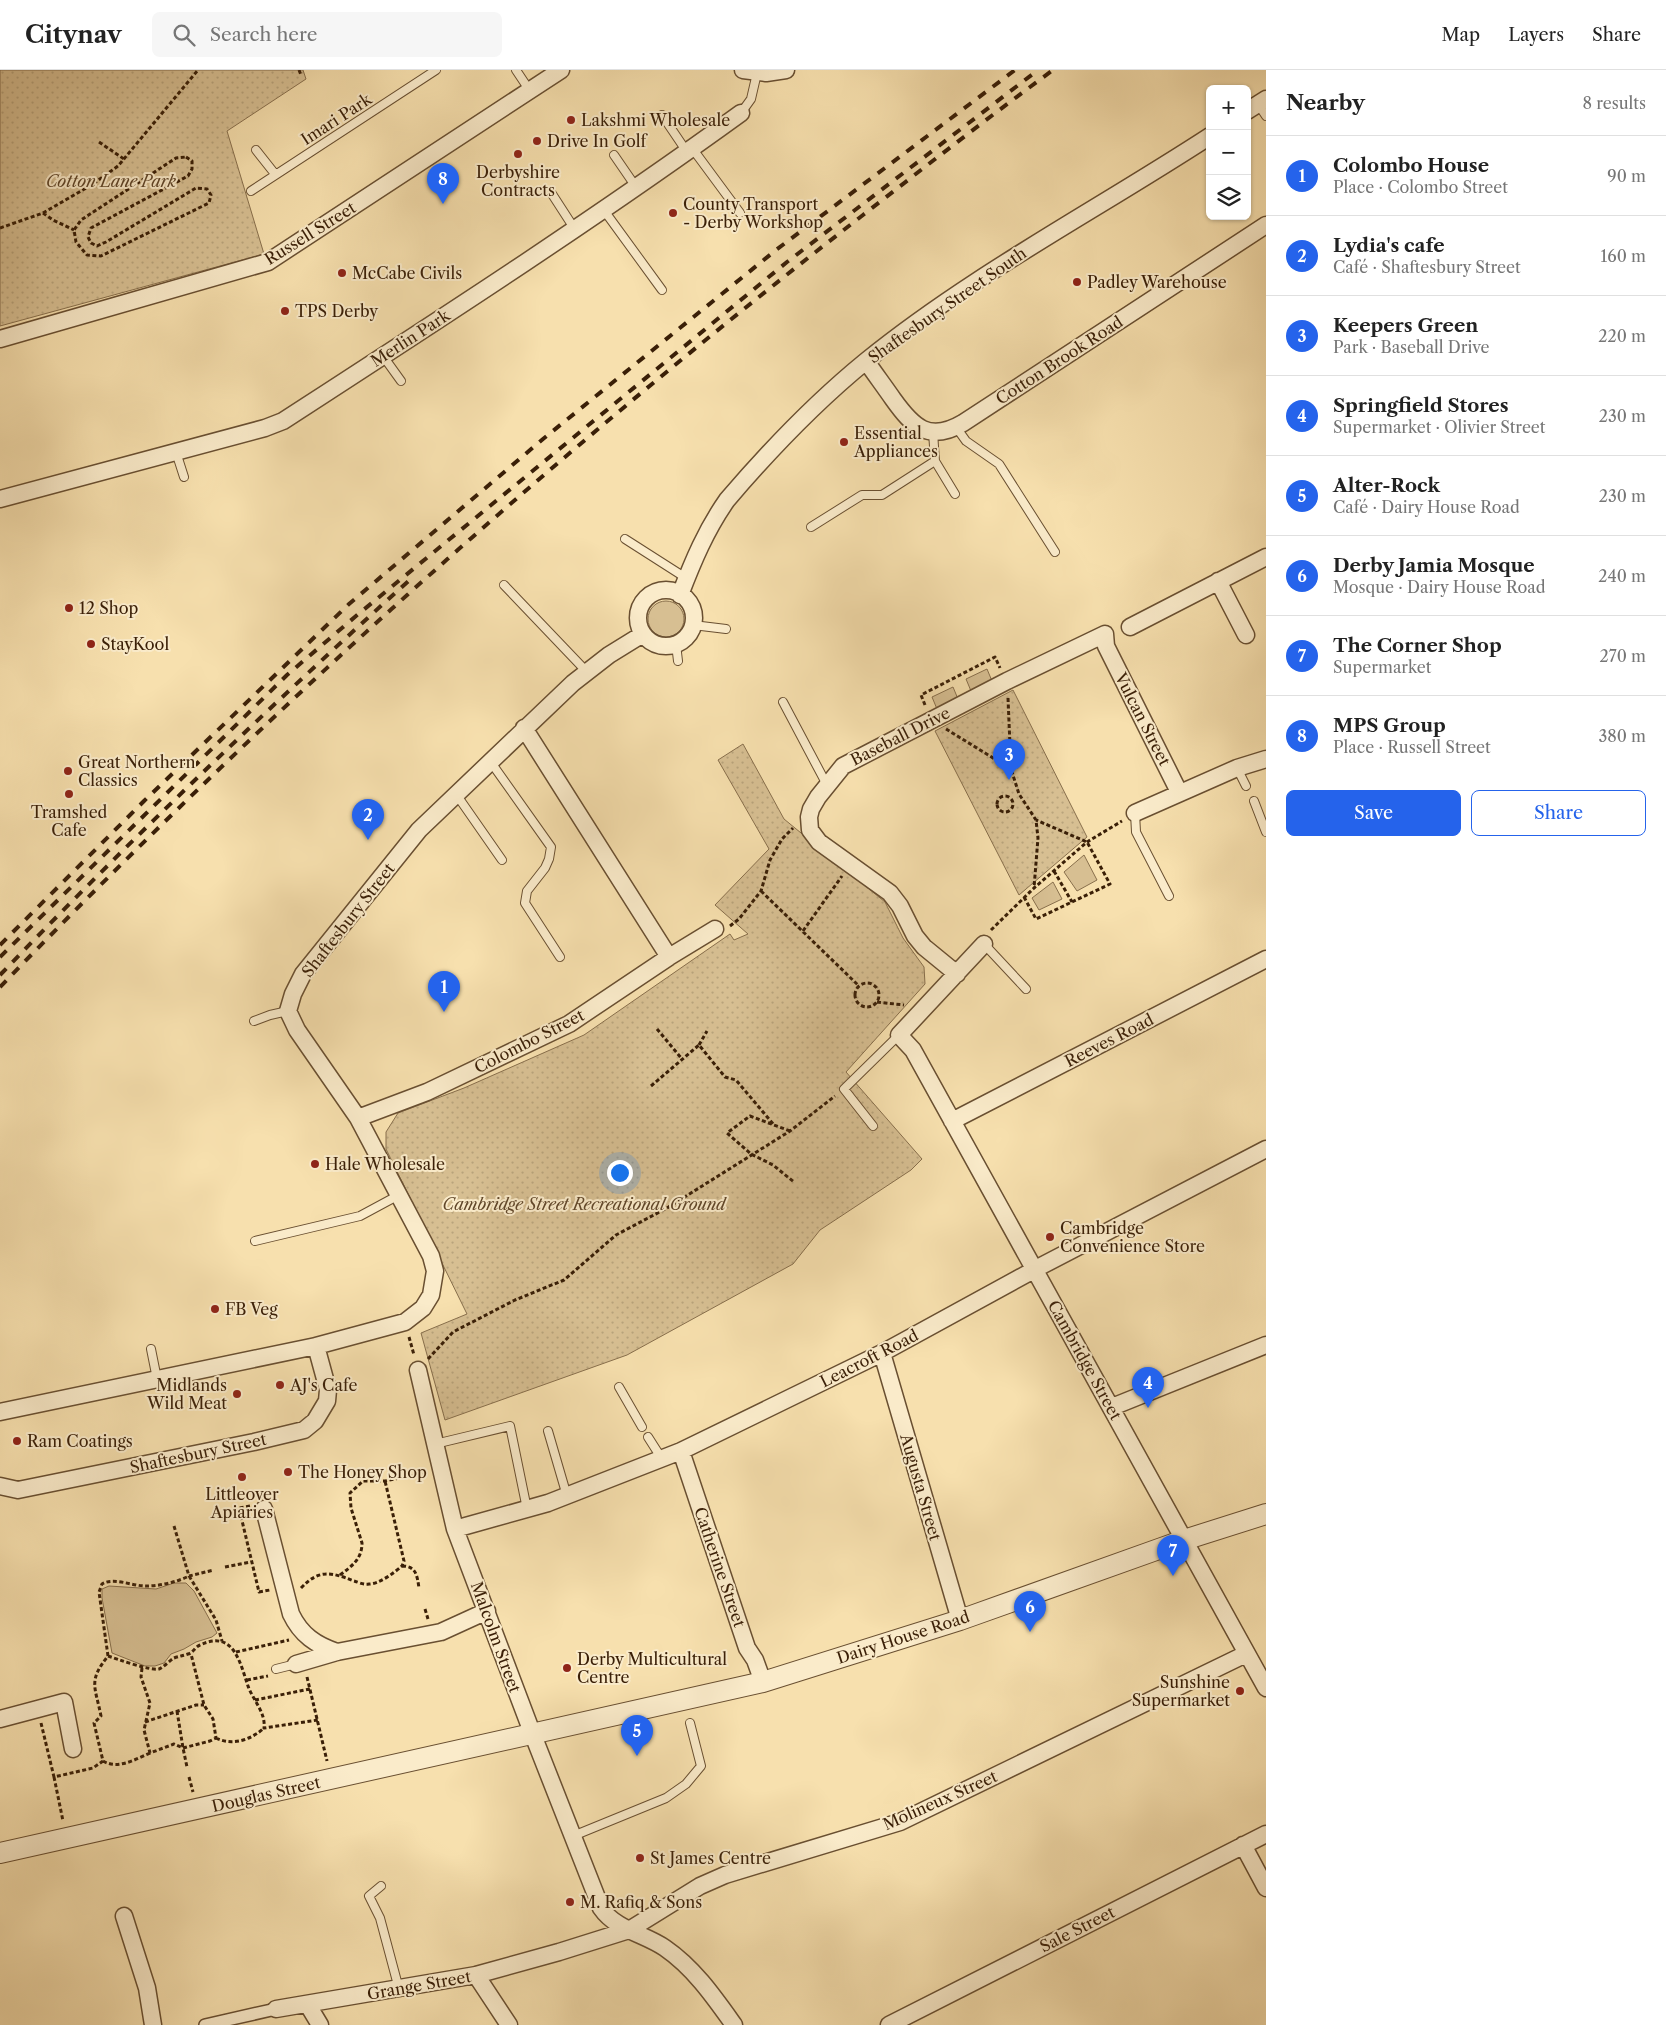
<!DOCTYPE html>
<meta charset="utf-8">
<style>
body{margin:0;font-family:"Libre Caslon Text",serif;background:#f6f6f6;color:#222}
.controls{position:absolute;right:15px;top:15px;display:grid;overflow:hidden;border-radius:8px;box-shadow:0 1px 4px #0004}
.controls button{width:45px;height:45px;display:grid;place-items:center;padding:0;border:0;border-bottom:1px solid #e0e0e0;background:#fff;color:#222;font:25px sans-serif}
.you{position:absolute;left:619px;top:1102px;width:18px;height:18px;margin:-12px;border:4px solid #fff;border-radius:50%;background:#1a73e8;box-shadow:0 0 0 8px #1a73e833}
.badge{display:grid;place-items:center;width:32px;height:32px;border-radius:50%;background:#2563eb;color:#fff;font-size:16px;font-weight:700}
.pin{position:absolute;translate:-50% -41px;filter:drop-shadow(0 1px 2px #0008)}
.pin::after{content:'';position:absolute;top:26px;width:18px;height:15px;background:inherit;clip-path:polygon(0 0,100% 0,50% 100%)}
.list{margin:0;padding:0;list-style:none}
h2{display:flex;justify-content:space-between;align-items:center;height:65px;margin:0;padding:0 20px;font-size:21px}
h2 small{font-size:16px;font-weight:400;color:#767676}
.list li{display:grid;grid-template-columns:32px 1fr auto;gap:15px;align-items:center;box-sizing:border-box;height:80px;padding:0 20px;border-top:1px solid #e0e0e0}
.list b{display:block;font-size:19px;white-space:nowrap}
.list p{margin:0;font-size:16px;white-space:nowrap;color:#767676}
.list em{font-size:16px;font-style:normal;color:#767676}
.actions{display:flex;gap:10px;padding:15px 20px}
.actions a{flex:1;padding:11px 0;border:1px solid #2563eb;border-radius:8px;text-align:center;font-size:18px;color:#2563eb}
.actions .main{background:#2563eb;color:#fff}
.icon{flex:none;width:28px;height:28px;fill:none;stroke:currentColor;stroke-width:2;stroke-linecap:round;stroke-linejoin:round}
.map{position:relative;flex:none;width:1266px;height:1955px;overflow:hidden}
header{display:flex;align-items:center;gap:30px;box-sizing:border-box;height:70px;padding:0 25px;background:#fff;border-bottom:1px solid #e0e0e0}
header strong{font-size:24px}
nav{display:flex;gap:28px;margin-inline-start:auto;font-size:18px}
.search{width:350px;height:45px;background:#f6f6f6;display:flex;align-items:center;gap:12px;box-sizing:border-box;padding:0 18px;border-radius:8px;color:#767676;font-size:19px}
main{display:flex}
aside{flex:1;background:#fff}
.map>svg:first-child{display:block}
.grass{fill:#d7bf92;stroke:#886f4c}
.park{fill:url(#park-dots);stroke:#886f4c}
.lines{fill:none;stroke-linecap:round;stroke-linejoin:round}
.service-casing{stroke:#694f31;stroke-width:10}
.pedestrian-casing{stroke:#694f31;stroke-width:14}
.minor-casing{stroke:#694f31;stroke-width:19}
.tertiary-casing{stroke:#694f31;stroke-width:22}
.path{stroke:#3a1f07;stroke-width:3;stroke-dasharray:4 2.5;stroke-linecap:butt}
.service{stroke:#faebca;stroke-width:8}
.pedestrian{stroke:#faebca;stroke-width:11}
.minor{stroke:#faebca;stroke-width:16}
.tertiary{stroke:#faebca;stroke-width:20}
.rail{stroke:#3a1f07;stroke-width:4;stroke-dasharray:9 9;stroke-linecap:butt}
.poi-dot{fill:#8f2418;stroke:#faebca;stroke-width:2}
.labels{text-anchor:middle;stroke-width:4;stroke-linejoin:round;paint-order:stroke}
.street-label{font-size:16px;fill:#3a1f07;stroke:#faebca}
.poi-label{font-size:16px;fill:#3a1f07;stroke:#faebca;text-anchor:start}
.park-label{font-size:16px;font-style:italic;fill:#61472a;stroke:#faebca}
</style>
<header>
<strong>Citynav</strong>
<div class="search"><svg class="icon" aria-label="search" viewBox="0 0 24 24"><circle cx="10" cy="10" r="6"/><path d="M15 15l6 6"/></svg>Search here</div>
<nav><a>Map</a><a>Layers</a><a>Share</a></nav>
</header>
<main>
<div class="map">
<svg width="1266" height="1955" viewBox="0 0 1266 1955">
<defs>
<pattern id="park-dots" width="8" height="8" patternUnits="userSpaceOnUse" patternTransform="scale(1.25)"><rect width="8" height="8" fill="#d7bf92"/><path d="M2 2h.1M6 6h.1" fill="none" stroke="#b9a47c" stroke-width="1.8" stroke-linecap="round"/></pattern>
</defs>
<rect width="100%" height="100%" fill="#f7e0ae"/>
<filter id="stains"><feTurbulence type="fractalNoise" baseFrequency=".004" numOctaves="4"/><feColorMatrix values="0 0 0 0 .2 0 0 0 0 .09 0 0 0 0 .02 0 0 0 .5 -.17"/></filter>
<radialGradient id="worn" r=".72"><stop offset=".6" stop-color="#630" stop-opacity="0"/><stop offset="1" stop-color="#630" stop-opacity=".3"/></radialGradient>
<path class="grass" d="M648 549a18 18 0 1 1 36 0a18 18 0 1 1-36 0Z
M987,599L992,611L971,621L966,609Z
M953,617L958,629L937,639L932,627Z
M1084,785L1097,810L1077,821L1064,802Z
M1053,812L1062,829L1039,840L1032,828Z
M174,1513H186L194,1521L217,1563L212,1567L196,1572L184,1579L171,1584L164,1593L155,1596H145L112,1583L102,1528V1519L109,1516L156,1519Z"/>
<path class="park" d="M0,0H303L306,9L227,61L264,184L0,256Z
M1013,620L1087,767L1019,825L935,661Z
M743,674L784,749L885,832L903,868L924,897L925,914L846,1002L922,1089L911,1100L820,1160L793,1194L627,1285L445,1350L421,1263L467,1244L386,1079V1062L398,1043L464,1018L584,965L730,864L734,870L748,864L715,835L769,779L718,690Z"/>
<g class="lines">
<g class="service-casing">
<path id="service" d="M516,0L530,21
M1258,34L1266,46
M741,43L751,29L757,3
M662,45L687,82
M692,78L740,143
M256,80L275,104
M614,85L636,117
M251,121L436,0
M552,124L574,158
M603,139L662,220
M383,286L401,311
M956,357L966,371L999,394L1055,482
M933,362L935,391L955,424
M176,382L184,407
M811,457L862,425H882L935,391
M625,469L686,508
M504,515L587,602
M693,555L726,559
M676,574L678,591
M783,632L827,715
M490,691L551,777L549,789L545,798L527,821L525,833L560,887
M1237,698L1246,716
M456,724L502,790
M1254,731L1266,762
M1135,743L1136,762L1169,826
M984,874L1026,919
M254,951L270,945L288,941
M873,1056L844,1019L899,965
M255,1171L360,1146L399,1125
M151,1279L157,1309
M619,1317L642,1357
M548,1361L567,1426
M648,1367L662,1389
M435,1374L510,1356L527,1439
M276,1599L296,1594
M573,1766L666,1728L686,1714L701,1696L690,1653
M381,1816L369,1826L380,1848L399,1919"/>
</g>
<g class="pedestrian-casing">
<path id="pedestrian" d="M205,1955L276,1939"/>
</g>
<g class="minor-casing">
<path id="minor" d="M743,0L766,3L786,0
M1247,41L1266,29
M0,269L268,192L561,0
M866,291C875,304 884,316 893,329C913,357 929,373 963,353L1266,155
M0,429L265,358L283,351C437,251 592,151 741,43
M1218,511L1246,565
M638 548a28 28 0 1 1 56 0a28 28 0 1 1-56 0Z
M680,525C693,491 706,460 727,430C768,382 817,331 866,291C972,205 1095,141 1210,66
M1130,557L1266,487
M524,658L669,887
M1135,743L1237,698L1266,689
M984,874L899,965L913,980L1266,1618
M957,904L924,877L915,866L900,836L890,823L819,772L810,760L809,747L811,739L818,727L843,696L1007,611L1105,564L1106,576L1179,722
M358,1048L427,1022L569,954L669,887L715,859
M952,1051L1266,889
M882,1283L960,1550
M418,1300L455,1459L533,1665L601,1838C616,1860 645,1864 665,1878C694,1898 714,1927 734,1955
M1112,1337L1266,1275
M0,1342L316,1276L405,1252L423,1238L431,1225L435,1201L431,1186L358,1048L297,960L288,941L293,924L303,904L419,760L573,613L609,585L643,564
M681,1381L747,1578L755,1590L763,1612
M0,1416L18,1420L254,1372L304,1360L315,1351L327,1331L328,1320L316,1276
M264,1439L291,1544C301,1565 316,1575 337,1582
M455,1459L548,1433L681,1381L882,1283L1043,1195L1266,1079
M296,1594L337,1582L441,1562L487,1541
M0,1649L64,1632L73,1679
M1243,1775L1266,1818
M124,1846L147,1918L153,1955
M476,1905L509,1955
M308,1935L320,1955
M276,1939L476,1905L559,1882L629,1860L700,1816L725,1805L900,1752L1246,1584
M889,1955L1266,1764"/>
</g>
<g class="tertiary-casing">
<path id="tertiary" d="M0,1783L763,1612L960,1550L1184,1470L1266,1444"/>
</g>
<path class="path" d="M299,0L301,5
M99,72L124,89
M186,87L192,91V99L188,106L91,158L88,167L91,173L97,176L106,172L196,118L207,119L211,125L209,133L101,186L87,185L76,172L74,160L81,150L176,88Z
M43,143L53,150L74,160
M0,158L43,143L93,114L118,96L198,0
M1008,628L1011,699
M925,635L921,625L995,587L1000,598
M946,659L1011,699L1019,724L1036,750L1038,768L1034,818
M997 734a8 8 0 1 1 16 0a8 8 0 1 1-16 0Z
M1054,801L1072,832
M761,821L859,916
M1024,827L1036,849L1110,814L1087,772L1036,750
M730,856L739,849L761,821L770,790L782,769L793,758
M991,860L1034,818L1087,772L1122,751
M803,861L842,806
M855 925a12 12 0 1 1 24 0a12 12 0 1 1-24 0Z
M877,932L904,935
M657,959L682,989
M699,975L707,961
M651,1016L699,975L725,1007L736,1010L774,1055
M790,1061L750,1046L727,1063L751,1084L773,1095L794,1112
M409,1267L414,1285
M428,1289L453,1262L515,1230L564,1210L616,1165L667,1138L790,1061L835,1026
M250,1436L239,1438L259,1522L270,1520
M174,1456L189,1506L214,1500
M402,1496C416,1496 417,1505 419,1518
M225,1497L251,1492
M340,1505C352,1496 362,1489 362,1473L351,1438L350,1423L363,1411H385L425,1403
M301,1518C319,1499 331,1502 354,1511C358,1512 363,1515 369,1514C379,1514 394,1503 402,1496L404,1491L385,1411
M425,1539L428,1549
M236,1582L289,1570
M108,1586L99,1522L102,1514C114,1507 132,1516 146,1516C160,1516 177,1512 189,1506L216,1550L222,1571
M142,1598L141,1607L150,1633L144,1660L150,1683L174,1674L183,1678L210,1671L216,1668L213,1649L204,1635L191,1584
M307,1607L327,1691
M247,1610L268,1606
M255,1630L310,1619
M177,1641L183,1678L187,1697
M145,1652L196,1635H204
M41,1653L54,1707L93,1698L103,1691L94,1653L101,1646C95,1616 88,1611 108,1586C117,1589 150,1601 159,1599C164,1597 169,1591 174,1588C179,1586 183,1586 188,1584C193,1583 195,1577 200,1575C234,1559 240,1593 248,1616C253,1630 266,1643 264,1658L318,1650
M216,1668C232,1676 251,1670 264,1658
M103,1691C118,1700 136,1689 150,1683
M54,1707L63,1751
M189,1707L193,1722"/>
<use href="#service" class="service"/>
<use href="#pedestrian" class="pedestrian"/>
<use href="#minor" class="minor"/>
<use href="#tertiary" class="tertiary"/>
<path class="rail" d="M0,875L144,731L349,534L543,369L776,180L1015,0
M0,887L287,605L356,546L787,192L1038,0
M0,905C133,767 272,634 414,506
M0,917C269,639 557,382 863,145C926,96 989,47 1053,0"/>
</g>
<g class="poi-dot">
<circle cx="571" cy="50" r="5"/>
<circle cx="537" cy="71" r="5"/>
<circle cx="518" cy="84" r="5"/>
<circle cx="673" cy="143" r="5"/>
<circle cx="342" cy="203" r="5"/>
<circle cx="1077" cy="212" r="5"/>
<circle cx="285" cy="241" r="5"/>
<circle cx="844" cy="372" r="5"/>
<circle cx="69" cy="538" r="5"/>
<circle cx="91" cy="574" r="5"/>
<circle cx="68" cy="701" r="5"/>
<circle cx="69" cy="724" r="5"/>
<circle cx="315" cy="1094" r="5"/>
<circle cx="1050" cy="1167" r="5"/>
<circle cx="215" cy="1239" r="5"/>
<circle cx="280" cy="1315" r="5"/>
<circle cx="237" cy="1324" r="5"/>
<circle cx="17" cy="1371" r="5"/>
<circle cx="288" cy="1402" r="5"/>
<circle cx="242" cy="1407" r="5"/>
<circle cx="567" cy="1598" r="5"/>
<circle cx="1240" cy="1621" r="5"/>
<circle cx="640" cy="1788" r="5"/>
<circle cx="570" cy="1832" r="5"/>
</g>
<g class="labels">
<g class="street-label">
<text transform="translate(336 49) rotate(-33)" y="6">Imari Park</text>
<text transform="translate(310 163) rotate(-32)" y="6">Russell Street</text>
<text transform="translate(947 235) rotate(-35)" y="6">Shaftesbury Street South</text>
<text transform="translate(410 268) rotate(-33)" y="6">Merlin Park</text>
<text transform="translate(1059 290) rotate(-33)" y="6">Cotton Brook Road</text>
<text transform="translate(1143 649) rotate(63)" y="6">Vulcan Street</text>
<text transform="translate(900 666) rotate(-27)" y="6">Baseball Drive</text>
<text transform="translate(348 850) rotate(-52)" y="6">Shaftesbury Street</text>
<text transform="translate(1109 970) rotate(-27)" y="6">Reeves Road</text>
<text transform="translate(529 971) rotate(-27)" y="6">Colombo Street</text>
<text transform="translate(869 1288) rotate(-27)" y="6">Leacroft Road</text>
<text transform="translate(1085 1290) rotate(61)" y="6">Cambridge Street</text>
<text transform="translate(198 1383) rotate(-12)" y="6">Shaftesbury Street</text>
<text transform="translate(921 1417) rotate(74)" y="6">Augusta Street</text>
<text transform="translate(720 1497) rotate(71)" y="6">Catherine Street</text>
<text transform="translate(496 1567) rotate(70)" y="6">Malcolm Street</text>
<text transform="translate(903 1567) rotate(-18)" y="6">Dairy House Road</text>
<text transform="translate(266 1724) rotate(-13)" y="6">Douglas Street</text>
<text transform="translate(940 1730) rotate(-24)" y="6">Molineux Street</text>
<text transform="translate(1077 1859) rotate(-27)" y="6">Sale Street</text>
<text transform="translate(419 1915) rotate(-10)" y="6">Grange Street</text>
</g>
<g class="poi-label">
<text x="581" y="56">Lakshmi Wholesale</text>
<text x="547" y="77">Drive In Golf</text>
<text x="518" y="108" text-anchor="middle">Derbyshire<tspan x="518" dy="18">Contracts</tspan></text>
<text x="683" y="140">County Transport<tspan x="683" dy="18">- Derby Workshop</tspan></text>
<text x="352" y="209">McCabe Civils</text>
<text x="1087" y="218">Padley Warehouse</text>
<text x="295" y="247">TPS Derby</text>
<text x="854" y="369">Essential<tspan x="854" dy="18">Appliances</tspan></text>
<text x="79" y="544">12 Shop</text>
<text x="101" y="580">StayKool</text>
<text x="78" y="698">Great Northern<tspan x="78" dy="18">Classics</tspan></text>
<text x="69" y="748" text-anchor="middle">Tramshed<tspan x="69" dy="18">Cafe</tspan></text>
<text x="325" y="1100">Hale Wholesale</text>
<text x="1060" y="1164">Cambridge<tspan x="1060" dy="18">Convenience Store</tspan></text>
<text x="225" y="1245">FB Veg</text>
<text x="227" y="1321" text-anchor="end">Midlands<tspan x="227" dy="18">Wild Meat</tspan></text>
<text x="290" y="1321">AJ's Cafe</text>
<text x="27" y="1377">Ram Coatings</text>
<text x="298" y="1408">The Honey Shop</text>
<text x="242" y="1430" text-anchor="middle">Littleover<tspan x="242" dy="18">Apiaries</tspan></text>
<text x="577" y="1595">Derby Multicultural<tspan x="577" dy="18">Centre</tspan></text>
<text x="1230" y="1618" text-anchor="end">Sunshine<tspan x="1230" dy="18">Supermarket</tspan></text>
<text x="650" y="1794">St James Centre</text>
<text x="580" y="1838">M. Rafiq &amp; Sons</text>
</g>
<g class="park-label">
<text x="111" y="117">Cotton Lane Park</text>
<text x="584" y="1140">Cambridge Street Recreational Ground</text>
</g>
</g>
<rect width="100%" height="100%" filter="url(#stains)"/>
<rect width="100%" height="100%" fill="url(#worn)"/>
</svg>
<div class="controls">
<button>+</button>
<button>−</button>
<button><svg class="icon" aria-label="layers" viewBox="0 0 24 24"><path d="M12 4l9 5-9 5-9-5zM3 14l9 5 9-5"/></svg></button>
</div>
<div class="you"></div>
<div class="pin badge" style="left:444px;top:942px">1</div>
<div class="pin badge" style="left:368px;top:770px">2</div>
<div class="pin badge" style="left:1009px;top:710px">3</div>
<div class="pin badge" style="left:1148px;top:1338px">4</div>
<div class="pin badge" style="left:637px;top:1686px">5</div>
<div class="pin badge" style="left:1030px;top:1562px">6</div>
<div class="pin badge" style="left:1173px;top:1506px">7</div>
<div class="pin badge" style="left:443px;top:134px">8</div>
</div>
<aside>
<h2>Nearby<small>8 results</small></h2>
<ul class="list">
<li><span class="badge">1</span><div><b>Colombo House</b><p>Place · Colombo Street</p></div><em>90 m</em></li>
<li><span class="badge">2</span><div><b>Lydia's cafe</b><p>Café · Shaftesbury Street</p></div><em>160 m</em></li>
<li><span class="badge">3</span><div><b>Keepers Green</b><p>Park · Baseball Drive</p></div><em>220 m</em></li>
<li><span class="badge">4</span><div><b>Springfield Stores</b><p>Supermarket · Olivier Street</p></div><em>230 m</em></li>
<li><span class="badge">5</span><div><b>Alter-Rock</b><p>Café · Dairy House Road</p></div><em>230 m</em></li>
<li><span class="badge">6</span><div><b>Derby Jamia Mosque</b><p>Mosque · Dairy House Road</p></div><em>240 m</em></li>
<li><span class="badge">7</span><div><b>The Corner Shop</b><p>Supermarket</p></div><em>270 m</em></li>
<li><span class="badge">8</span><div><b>MPS Group</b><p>Place · Russell Street</p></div><em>380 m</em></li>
</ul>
<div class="actions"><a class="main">Save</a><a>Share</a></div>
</aside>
</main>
